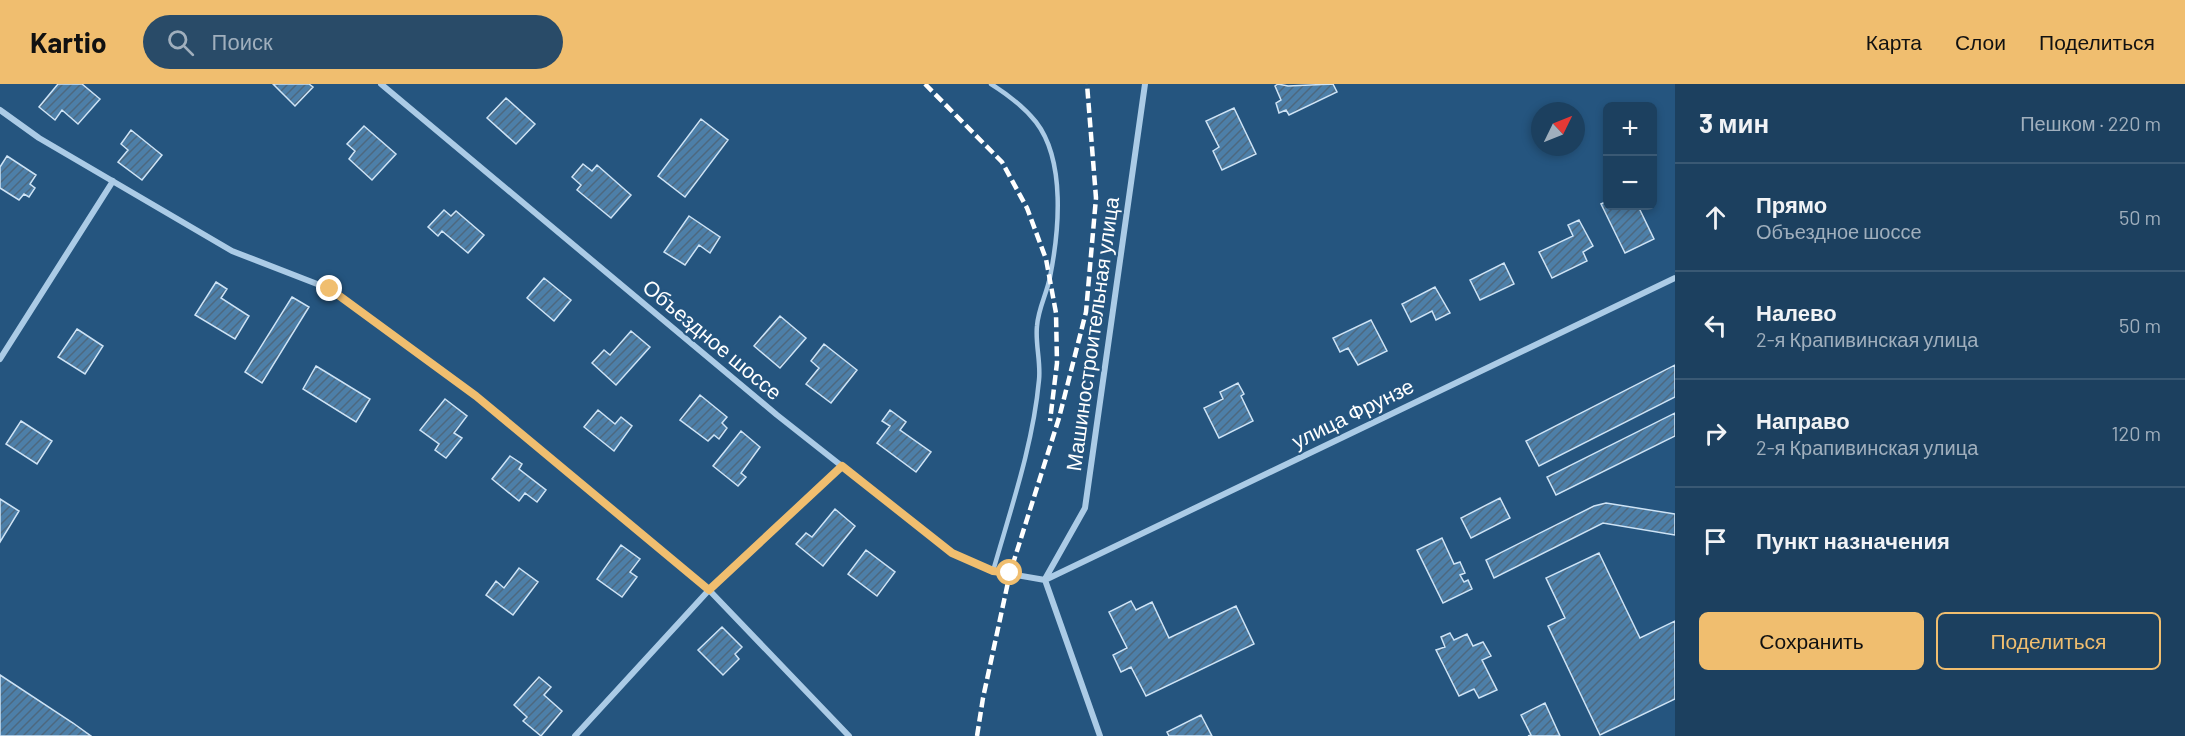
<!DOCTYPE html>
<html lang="ru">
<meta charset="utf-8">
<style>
body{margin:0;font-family:Barlow,sans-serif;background:#294b68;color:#f1f3f6}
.controls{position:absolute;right:18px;top:18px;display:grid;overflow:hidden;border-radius:9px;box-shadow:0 3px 9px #0003}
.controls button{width:54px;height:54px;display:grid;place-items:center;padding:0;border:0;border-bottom:2px solid #3a5974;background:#1c405f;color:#f1f3f6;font:30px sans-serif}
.compass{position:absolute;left:1531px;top:18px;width:54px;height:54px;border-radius:50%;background:#1c405f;box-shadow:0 3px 9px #0003;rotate:47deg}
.stop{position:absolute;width:18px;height:18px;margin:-14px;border:4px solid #f0be6f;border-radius:50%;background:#fff}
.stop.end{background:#f0be6f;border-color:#fff;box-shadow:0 2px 6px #0008}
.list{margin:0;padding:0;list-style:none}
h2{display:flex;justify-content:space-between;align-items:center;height:78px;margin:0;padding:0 24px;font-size:26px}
h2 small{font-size:20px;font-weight:400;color:#a0afbd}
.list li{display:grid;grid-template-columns:39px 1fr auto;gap:18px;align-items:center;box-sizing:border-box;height:108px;padding:0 24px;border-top:2px solid #3a5974}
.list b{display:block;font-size:22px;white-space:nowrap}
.list p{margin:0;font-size:20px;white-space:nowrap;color:#a0afbd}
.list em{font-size:20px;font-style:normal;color:#a0afbd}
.actions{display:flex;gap:12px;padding:18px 24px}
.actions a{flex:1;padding:14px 0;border:2px solid #f0be6f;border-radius:9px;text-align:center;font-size:21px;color:#f0be6f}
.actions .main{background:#f0be6f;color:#111}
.icon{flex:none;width:33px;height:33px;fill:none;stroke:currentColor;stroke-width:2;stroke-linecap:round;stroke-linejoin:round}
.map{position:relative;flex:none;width:1675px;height:652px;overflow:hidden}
header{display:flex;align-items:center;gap:36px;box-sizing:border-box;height:84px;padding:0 30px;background:#f0be6f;color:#111}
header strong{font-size:28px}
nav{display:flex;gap:33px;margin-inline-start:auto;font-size:21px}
.search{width:420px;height:54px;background:#294b68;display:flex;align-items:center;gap:15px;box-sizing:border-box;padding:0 21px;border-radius:33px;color:#a0afbd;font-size:22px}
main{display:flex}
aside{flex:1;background:#1c405f}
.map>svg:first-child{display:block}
.building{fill:url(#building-hatch);stroke:#cee3f5;stroke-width:1.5}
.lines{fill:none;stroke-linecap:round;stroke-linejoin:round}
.service{stroke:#abcbe6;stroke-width:4.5}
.minor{stroke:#abcbe6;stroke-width:6}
.rail{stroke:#fff;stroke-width:4.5;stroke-dasharray:10 4.5;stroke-linecap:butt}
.route{stroke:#f0be6f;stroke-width:8}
.labels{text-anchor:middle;stroke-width:4.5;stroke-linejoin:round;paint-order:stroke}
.street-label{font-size:21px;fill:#fff;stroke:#25557f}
</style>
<header>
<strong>Kartio</strong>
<div class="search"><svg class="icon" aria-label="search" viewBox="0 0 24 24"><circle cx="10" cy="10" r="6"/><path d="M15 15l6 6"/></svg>Поиск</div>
<nav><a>Карта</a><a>Слои</a><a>Поделиться</a></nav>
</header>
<main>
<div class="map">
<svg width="1675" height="652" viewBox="0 0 1675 652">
<defs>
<pattern id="building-hatch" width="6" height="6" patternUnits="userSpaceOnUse" patternTransform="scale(1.5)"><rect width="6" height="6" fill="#4d7fa8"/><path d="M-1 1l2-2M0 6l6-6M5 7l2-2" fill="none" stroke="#4d687f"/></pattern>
</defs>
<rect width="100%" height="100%" fill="#25557f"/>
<path class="building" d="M58,0H82L100,15L78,40L62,26L55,36L39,23Z
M273,0H309L313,3L295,22Z
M1278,0L1288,2L1333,0L1337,8L1289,31L1286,26L1279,29L1276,19L1281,16L1275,2Z
M506,14L535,40L516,60L487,34Z
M1234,24L1256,70L1222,86L1213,67L1219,63L1206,37Z
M701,35L728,56L685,113L658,92Z
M364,42L396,70L372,96L349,75L355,67L347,60Z
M131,46L162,71L142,96L118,78L128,66L121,60Z
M7,72L36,91L30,100L35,104L29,113L24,110L19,116L0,104V83Z
M583,80L592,87L597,81L631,111L611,134L577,106L581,101L572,93Z
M1608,117V122H1638L1654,155L1625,169L1601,120Z
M444,126L451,132L456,127L484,151L468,169L442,147L438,152L428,143Z
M689,132L720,153L710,169L699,161L685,181L664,168Z
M1579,136L1593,162L1583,168L1587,177L1552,194L1539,168L1573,152L1568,141Z
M1504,179L1514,200L1480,216L1470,196Z
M544,194L571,216L554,237L527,214Z
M216,198L227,205L221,214L249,232L235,255L195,231Z
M1435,203L1450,229L1436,236L1432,227L1411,238L1402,220Z
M292,213L309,223L262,299L245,288Z
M780,232L806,254L780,284L754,262Z
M1371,236L1387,267L1358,281L1348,264L1340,268L1333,254Z
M77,245L103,262L85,290L58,273Z
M631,247L650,263L616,301L592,279L604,266L610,271Z
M824,260L857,286L831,319L806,300L819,284L811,277Z
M1675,281V313L1539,382L1526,357Z
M316,282L370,315L356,338L303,305Z
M1238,299L1244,310L1241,312L1253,337L1219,354L1204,324L1223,315L1220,308Z
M700,311L727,333L722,339L727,344L719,355L714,351L708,357L680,336Z
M445,315L467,332L454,349L462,354L446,374L435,366L439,360L420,346Z
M598,326L615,340L621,333L632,342L614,367L584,343Z
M890,326L906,338L900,346L931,368L916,388L877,359L890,342L882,337Z
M1675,329V352L1556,411L1547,393Z
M21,337L52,357L37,380L6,360Z
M741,347L760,363L741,389L746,393L738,402L713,382Z
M510,372L522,380L519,385L546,406L537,418L525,409L519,417L492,395Z
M1500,414L1510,434L1471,454L1461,434Z
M0,415L19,427L0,458Z
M1606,419L1675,430V451L1603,439L1494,494L1486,476L1594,422Z
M835,425L855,442L823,482L796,460L806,449L812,453Z
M1442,454L1454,480L1460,478L1465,489L1460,491L1464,498L1468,496L1472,505L1443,519L1417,466Z
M621,461L640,475L630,488L637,493L622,513L597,495Z
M866,466L895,488L877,512L848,490Z
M1599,469L1640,554L1675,537V615L1600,651L1548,542L1565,534L1546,494Z
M519,484L538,498L513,531L486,511L496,497L504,504Z
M1131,517L1136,526L1152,518L1169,554L1236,522L1254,560L1146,612L1131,583L1121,588L1113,571L1127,564L1109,528Z
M722,543L742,563L735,570L739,575L723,591L698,566Z
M1450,549L1454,556L1467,550L1473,562L1483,558L1491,572L1482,576L1497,606L1479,614L1474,605L1459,612L1436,566L1445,563L1441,553Z
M0,591L73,639L91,652H0Z
M539,593L551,603L544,611L562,627L541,652L523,637L527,633L514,621Z
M1545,619L1560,652H1528L1531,651L1521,631Z
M1201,631L1212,652H1169L1167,648Z"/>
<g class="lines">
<path class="service" d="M991,0C1007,10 1024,23 1036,38C1066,77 1059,148 1050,193C1047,209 1038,225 1037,242C1035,259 1041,278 1039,296C1033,361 1011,424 993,487"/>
<path class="minor" d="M381,0L777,331L952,469L993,487L1045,496
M0,26L39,54L232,167L330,205L476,312L709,506L849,652
M0,275L113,97
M1045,495L1085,424L1145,0
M1045,496L1675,194
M1045,496L1100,652
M575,652L709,506L842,382"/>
<path class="rail" d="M925,0L1002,78L1027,124L1046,175L1056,229L1057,279L1050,337
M977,652L983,614L1010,489L1059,334L1086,228L1096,114L1087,0"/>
</g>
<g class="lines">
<path class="route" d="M330,205L476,312L709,506L842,382L952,469L993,487L1010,489"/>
</g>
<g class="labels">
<g class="street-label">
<text transform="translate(1093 250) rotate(-82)" y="7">Машиностроительная улица</text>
<text transform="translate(712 256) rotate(40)" y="7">Объездное шоссе</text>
<text transform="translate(1353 330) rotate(-26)" y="7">улица Фрунзе</text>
</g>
</g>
</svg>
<div class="controls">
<button>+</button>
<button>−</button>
</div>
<svg class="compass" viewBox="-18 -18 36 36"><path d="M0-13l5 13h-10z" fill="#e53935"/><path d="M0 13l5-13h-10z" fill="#a0afbd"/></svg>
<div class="stop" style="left:1010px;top:489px"></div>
<div class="stop end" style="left:330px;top:205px"></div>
</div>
<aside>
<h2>3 мин<small>Пешком · 220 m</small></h2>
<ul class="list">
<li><svg class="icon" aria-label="ahead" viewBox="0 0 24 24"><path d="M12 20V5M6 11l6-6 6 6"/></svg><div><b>Прямо</b><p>Объездное шоссе</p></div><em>50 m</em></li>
<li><svg class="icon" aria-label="left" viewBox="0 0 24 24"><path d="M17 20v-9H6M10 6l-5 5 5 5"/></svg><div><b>Налево</b><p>2-я Крапивинская улица</p></div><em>50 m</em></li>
<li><svg class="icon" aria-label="right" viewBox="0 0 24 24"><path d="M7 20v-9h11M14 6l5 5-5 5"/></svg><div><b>Направо</b><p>2-я Крапивинская улица</p></div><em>120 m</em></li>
<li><svg class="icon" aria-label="arrive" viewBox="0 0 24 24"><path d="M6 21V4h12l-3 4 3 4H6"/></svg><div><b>Пункт назначения</b></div></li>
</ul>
<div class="actions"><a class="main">Сохранить</a><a>Поделиться</a></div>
</aside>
</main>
